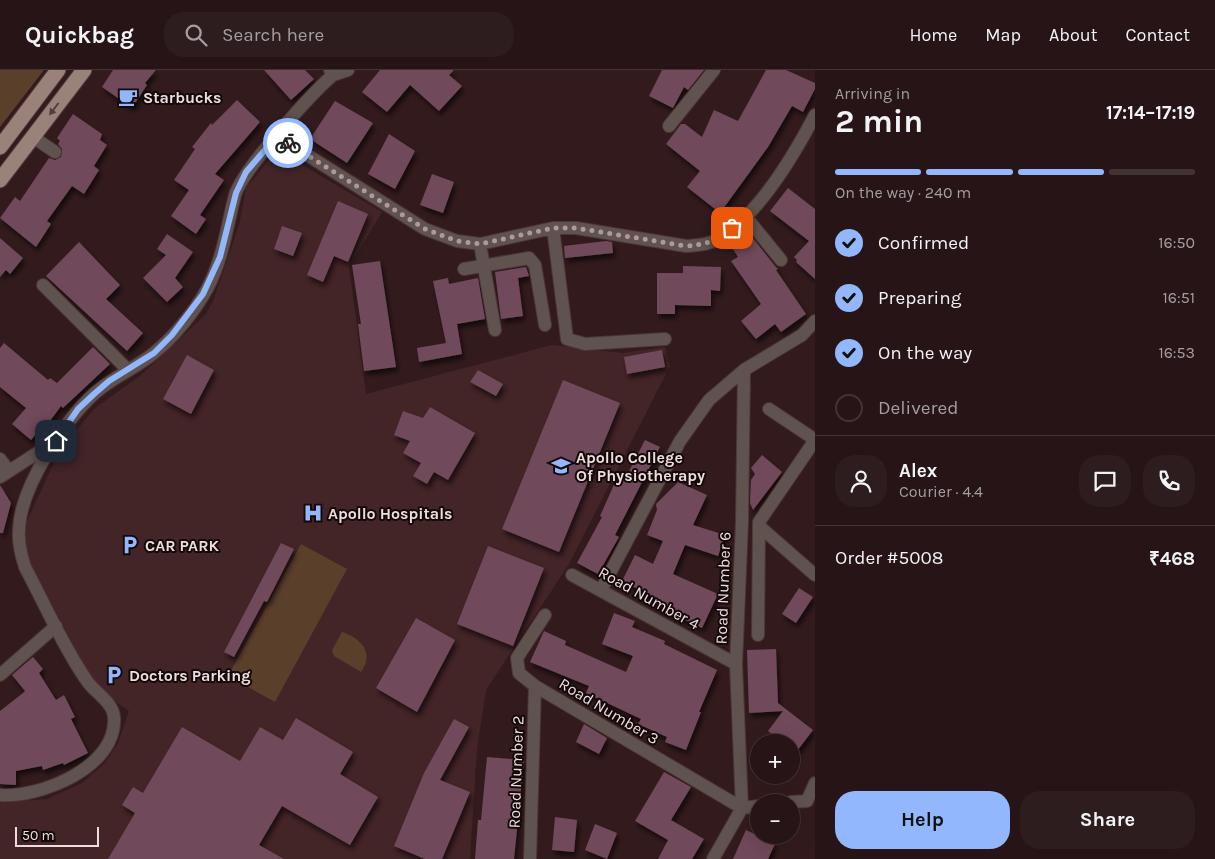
<!DOCTYPE html>
<meta charset="utf-8">
<style>
:root{--surface:#261416;--page:#2e1d1f;--text:#f1f3f6;--muted:#a49ea1;--line:#423335;--accent:#93b7fd}
body{margin:0;font-family:Karla,sans-serif;background:var(--page);color:var(--text);height:100vh;display:flex;flex-direction:column;font-size:19px;white-space:nowrap}
*{box-sizing:border-box;margin:0}
p{font-size:16px;color:var(--muted)}
.icon{flex:none;width:28px;height:28px;fill:none;stroke:currentColor;stroke-width:2;stroke-linecap:round;stroke-linejoin:round}
.map{position:relative;flex:1;overflow:hidden}
.side{display:flex;flex-direction:column;background:var(--surface);width:400px}
.side>*{flex:none}
.tools{position:absolute;left:750px;top:664px;display:grid;gap:10px}
.tools a{display:grid;place-items:center;width:50px;height:50px;border-radius:50%;background:var(--surface);box-shadow:0 5px 20px #0002,0 0 0 1px var(--line);font-size:25px}
.scale{position:absolute;left:15px;bottom:12px;width:84px;box-sizing:border-box;padding-left:5px;border:2px solid #efddde;border-top:0;font-size:14px;line-height:18px;white-space:nowrap;color:#efddde;-webkit-text-stroke:4px #14090a;paint-order:stroke}
.pin{position:absolute;display:grid;place-items:center;width:42px;height:42px;color:#fff;margin:-21px;border-radius:10px;box-shadow:0 2px 8px #0006}
.courier{position:absolute;display:grid;place-items:center;width:50px;height:50px;margin:-25px;border:4px solid #93b7fd;border-radius:50%;background:#fff;color:#222;box-shadow:0 1px 6px #0007}
.head em{font-style:normal;font-weight:700}
.head div{display:flex;flex-direction:column-reverse}
.head{display:flex;align-items:center;justify-content:space-between;height:85px;padding:0 20px}
h1{font-size:32px;font-weight:700;line-height:38px}
.bar{display:grid;grid-template-columns:repeat(4,1fr);gap:8px 5px;align-content:center;height:60px;padding:0 20px}
.bar i{height:6px;border-radius:4px;background:var(--line)}
.bar .current{background:var(--accent)}
.bar p{grid-column:span 4}
.line{display:flex;align-items:center;gap:12px;padding:0 20px;border-top:1px solid var(--line)}
.line div{flex:1}
.round{display:grid;place-items:center;flex:none;width:52px;height:52px;border-radius:20px;background:var(--page)}
ol{padding:0 20px;list-style:none}
li{display:flex;align-items:center;gap:15px;height:55px}
li p{margin-inline-start:auto}
li .icon{padding:5px;border-radius:50%;background:var(--accent);color:#111;stroke-width:4}
li:last-child{color:var(--muted)}
li i{width:28px;height:28px;border:2px solid var(--line);border-radius:50%}
.button{display:flex;gap:10px;margin-top:auto;padding:10px 20px}
.button a{flex:1;height:58px;border-radius:20px;background:var(--accent);color:#111;font-size:20px;font-weight:700;line-height:58px;text-align:center}
.button a+a{background:var(--page);color:var(--text)}
header{display:flex;align-items:center;gap:30px;box-sizing:border-box;height:70px;padding:0 25px;background:var(--surface);border-bottom:1px solid var(--line)}
header strong{font-size:24px}
nav{display:flex;gap:28px;margin-inline-start:auto;font-size:18px}
.search{width:350px;height:45px;background:var(--page);display:flex;align-items:center;gap:12px;box-sizing:border-box;padding:0 18px;border-radius:20px;color:var(--muted);font-size:19px}
main{display:flex;flex:1;min-height:0}
.map>svg:first-child{display:block}
</style>
<header>
<strong>Quickbag</strong>
<div class="search"><svg class="icon" aria-label="search" viewBox="0 0 24 24"><circle cx="10" cy="10" r="6"/><path d="M15 15l6 6"/></svg>Search here</div>
<nav><a>Home</a><a>Map</a><a>About</a><a>Contact</a></nav>
</header>
<main>
<div class="map">
<svg width="815" height="789" viewBox="0 0 815 789">
<defs>
<filter id="shadow"><feDropShadow dx="2.5" dy="4.5" stdDeviation="2.5" flood-color="#0009"/></filter>
</defs>
<rect width="100%" height="100%" fill="#331b1d"/>
<path fill="#432427" d="M277,80L382,142L349,197L366,324L552,275L623,283L665,277L670,296L569,494L486,620L477,679L470,789H0V732L47,729L82,713L105,693L118,673L129,641L103,623L84,602L78,584L27,487L24,457L60,380L95,338L141,305L206,244L213,231L239,155L246,118Z"/>
<path fill="#5a3f2a" d="M0,0H44L0,57Z
M301,474L347,499L275,632L228,606Z
M342,562C361,568 375,583 361,602L334,586L332,580Z"/>
<path fill="#70495a" filter="url(#shadow)" d="M113,0H156L145,13L147,15L132,38L102,17Z
M264,0H305L314,9L291,30Z
M380,0H454L449,5L462,16L439,41L410,15L387,42L362,22Z
M662,0H704L688,20L684,17L673,38L649,26Z
M766,0H786L815,13V19L803,42L792,36L768,77L720,143L687,117L700,101L666,74L681,54H685L702,67L714,40L738,51Z
M237,30L260,52L215,104L224,110L200,145L206,149L196,164L171,146L189,120L174,110L195,79L192,77L211,53L212,55Z
M335,31L373,53L347,93L310,69Z
M73,44L102,64L100,70L107,75L94,96L99,100L84,124L72,116L47,151L51,154L36,177L0,148L15,127L20,131L49,88L55,90L61,87L62,79L58,74L60,71L57,68Z
M389,64L415,81L395,119L368,104Z
M432,104L454,112L443,143L420,135Z
M788,118L815,139V209L796,192L797,190L794,187L809,171L770,141Z
M338,131L368,144L348,192L334,186L323,212L307,205Z
M282,156L302,163L293,186L274,179Z
M749,163L775,196L778,199L776,200L806,244L781,262L775,254L756,269L741,251L761,234L731,191L738,187L733,179Z
M167,164L193,182L175,208L183,217L167,232L143,208L166,185L157,179Z
M0,168L23,188L10,204L6,200L0,207Z
M606,171L612,172L613,183L565,188L564,176Z
M79,172L120,215L106,229L143,263L127,281L46,206Z
M380,191L396,297L364,301L358,254H361L352,195Z
M683,196L721,197L720,221L711,220V236L675,235V244H657V203H683Z
M526,197L529,206L518,208L523,246L501,249L495,202Z
M448,208L449,214L478,208L485,249L457,254L462,284L419,292L417,278L446,273L433,211Z
M4,273L48,310L50,308L57,313L93,277L110,294L63,338L61,336L47,355L45,354L31,370L12,354L26,338L0,317V278Z
M662,280L665,297L627,304L624,287Z
M187,285L214,300L191,344L163,329Z
M478,300L503,314L496,326L470,312Z
M563,310L620,333L559,482L502,459Z
M430,337L475,363L448,410L434,402L427,414L413,406L421,393L403,383L410,371L394,365L403,341L423,348Z
M645,370L660,377L615,465L619,467L598,504L577,493L602,447L600,446L617,408L624,411Z
M762,385L782,402L753,440L750,433L751,410L755,404L751,398Z
M678,412L707,425L693,455L725,465L718,486L685,475L673,504L718,524L702,558L660,538L663,532L622,511L635,485L653,494L663,471L647,465L657,440L656,434Z
M0,415L11,433L3,463H0Z
M281,473L294,479L267,532L264,531L234,587L224,582Z
M488,476L544,498L513,576L457,554Z
M799,518L813,527L796,553L782,544Z
M614,543L635,551L632,557L665,571L664,574L717,600L699,642H701L686,680L665,672L667,667L638,654L641,649L586,623L589,616L530,592L544,561L566,571L565,575L626,602L633,586L602,574Z
M416,548L455,570L417,642L376,618Z
M776,579L778,633L813,660L791,689V672H783L768,661L783,641L749,643L747,580Z
M33,587L43,599L39,603L56,630L64,625L75,647L71,649L88,683L64,695L63,693L43,700L42,696L16,701V715L0,714V641L23,623L25,621L12,605Z
M296,648L353,682L340,704L378,727L350,775L282,736L259,775L284,789H108L135,743L122,735L133,717L143,723L182,657L240,691L260,657L283,670Z
M454,649L469,657L440,710L470,722L442,789H425L394,776L424,703Z
M584,654L607,668L599,684L576,672Z
M487,687L524,690L514,789H475L478,750H481Z
M664,702L691,717L671,750L704,769L692,789H658L668,770L635,751Z
M555,747L577,750L574,782L552,780Z
M595,754L617,763L607,789L585,780Z
M746,760L775,774L768,789H733Z"/>
<g fill="none" stroke-linecap="round" stroke-linejoin="round">
<g stroke="#4d3638" stroke-width="14">
<path id="minor" d="M333,5L348,0
M669,56L714,0
M277,66L425,159L457,171L480,174L553,158H576L686,176C698,175 709,175 720,168C760,143 793,87 815,45
M33,67L55,82
M746,147L781,190
M553,158L567,269L585,274L665,269
M480,174L495,260
M464,199L529,188L535,195L545,255
M43,215L128,300
M769,339L814,369
M0,389L9,401
M0,407L51,374
M759,456L815,505
M572,505L736,594
M601,520L680,371L709,330L744,300L802,265L815,251
M545,545L517,588L519,603L535,616L742,738
M758,565L759,452L815,370
M0,605L56,556
M0,725C40,728 118,697 114,647C113,632 94,622 87,611C63,576 45,535 25,497C21,485 18,473 19,460C20,418 64,351 95,323C113,307 136,298 154,283C174,267 195,241 207,219C223,189 227,156 235,125C243,99 311,24 333,5L330,0
M791,732L807,731L815,713
M742,738L736,594L742,452L744,300
M530,789L535,616
M713,789L742,738L759,736"/>
</g>
<g stroke="#4d3638" stroke-width="17">
<path id="major" d="M0,77L58,0
M0,110L84,0"/>
</g>
<use href="#minor" stroke="#5f524f" stroke-width="12"/>
<use href="#major" stroke="#9a8179" stroke-width="15"/>
</g>
<defs><path id="oneway-solid" d="M-6-.8H1V-3.2L6.5 0L1 3.2V.8H-6Z" transform="scale(1.25)"/></defs>
<use fill="#503f3c" href="#oneway-solid" transform="translate(54 39) rotate(127)"/>
<g fill="none" stroke-linecap="round" stroke-linejoin="round">
<path stroke="#ad999a" stroke-width="5" stroke-dasharray="0 9" d="M288,73L425,159L457,171L480,174L553,158H576L686,176C706,175 717,170 732,158"/>
<path stroke="#93b7fd" stroke-width="6" d="M56,371L78,339L94,324L109,311L154,283L172,265L203,224L220,187L236,123L246,102L277,66L288,73"/>
</g>
<defs>
<g id="cafe-bare" transform="scale(1.5)"><path d="M-5.5-4.5H6V0H3Q3 3.5 0 3.5H-2.5Q-5.5 3.5-5.5 0ZM3-3.2v2h1.7v-2ZM-6 4.5H4V6H-6Z" fill="#93b7fd" stroke="#14090a" stroke-width="2.5" paint-order="stroke"/></g>
<g id="university-bare" transform="scale(1.5)"><path d="M0-5L7-2L0 1L-7-2ZM-4 1L0 2.5L4 1V4Q0 6-4 4Z" fill="#93b7fd" stroke="#14090a" stroke-width="2.5" paint-order="stroke"/></g>
<g id="hospital-bare" transform="scale(1.5)"><path d="M-5-5h3v3.5h4V-5h3V5h-3V1.5h-4V5h-3Z" fill="#93b7fd" stroke="#14090a" stroke-width="2.5" paint-order="stroke"/></g>
<g id="parking-bare" transform="scale(1.5)"><path d="M-3.5-5.5H1a3.5 3.5 0 0 1 0 7H-1V5.5H-3.5ZM-1-3.4V-.6H.8a1.4 1.4 0 0 0 0-2.8Z" fill="#93b7fd" stroke="#14090a" stroke-width="2.5" paint-order="stroke"/></g>
</defs>
<g fill-rule="evenodd">
<use href="#cafe-bare" x="128" y="27"/>
<use href="#university-bare" x="561" y="396"/>
<use href="#hospital-bare" x="313" y="443"/>
<use href="#parking-bare" x="130" y="475"/>
<use href="#parking-bare" x="114" y="605"/>
</g>
<g text-anchor="middle" dominant-baseline="central" stroke-width="4" stroke-linejoin="round" paint-order="stroke">
<g font-size="16" font-weight="bold" fill="#efddde" stroke="#14090a" text-anchor="start">
<text x="143" y="27">Starbucks</text>
<text x="576" y="387">Apollo College<tspan x="576" dy="18">Of Physiotherapy</tspan></text>
<text x="328" y="443">Apollo Hospitals</text>
<text x="145" y="475">CAR PARK</text>
<text x="129" y="605">Doctors Parking</text>
</g>
<g font-size="16" fill="#efddde" stroke="#14090a">
<text transform="translate(723 518) rotate(-88)">Road Number 6</text>
<text transform="translate(649 528) rotate(29)">Road Number 4</text>
<text transform="translate(609 641) rotate(31)">Road Number 3</text>
<text transform="translate(516 702) rotate(-88)">Road Number 2</text>
</g>
</g>
</svg>
<div class="tools">
<a>+</a>
<a>−</a>
</div>
<div class="scale">50 m</div>
<div class="pin" style="left:732px;top:158px;background:#ea580c"><svg class="icon" aria-label="bag" viewBox="0 0 24 24"><path d="M5 8h14l-1 12H6zM9 8a3 3 0 0 1 6 0"/></svg></div>
<div class="pin" style="left:56px;top:371px;background:#1f2937"><svg class="icon" aria-label="home" viewBox="0 0 24 24"><path d="M3 11l9-7 9 7M6 9v11h12V9"/></svg></div>
<div class="courier" style="left:288px;top:73px"><svg class="icon" aria-label="bike" viewBox="0 0 24 24"><circle cx="6" cy="16" r="4"/><circle cx="18" cy="16" r="4"/><path d="M6 16l4-8h5l3 8M10 8l3 8H6M13 5h3"/></svg></div>
</div>
<section class="side">
<div class="head"><div><h1>2 min</h1><p>Arriving in</p></div><em>17:14–17:19</em></div>
<div class="bar"><i class="current"></i><i class="current"></i><i class="current"></i><i></i><p>On the way · 240 m</p></div>
<ol>
<li><svg class="icon" aria-label="check" viewBox="0 0 24 24"><path d="M5 12l5 5 9-10"/></svg>Confirmed<p>16:50</p></li>
<li><svg class="icon" aria-label="check" viewBox="0 0 24 24"><path d="M5 12l5 5 9-10"/></svg>Preparing<p>16:51</p></li>
<li><svg class="icon" aria-label="check" viewBox="0 0 24 24"><path d="M5 12l5 5 9-10"/></svg>On the way<p>16:53</p></li>
<li><i></i>Delivered</li>
</ol>
<div class="line" style="height:90px"><a class="round"><svg class="icon" aria-label="person" viewBox="0 0 24 24"><circle cx="12" cy="8" r="4"/><path d="M4 21q1-7 8-7t8 7"/></svg></a><div><b>Alex</b><p>Courier · 4.4</p></div><a class="round"><svg class="icon" aria-label="chat" viewBox="0 0 24 24"><path d="M4 5h16v11H9l-5 4z"/></svg></a><a class="round"><svg class="icon" aria-label="phone" viewBox="0 0 24 24"><path d="M5 4h4l2 5-3 2q2 4 5 5l2-3 5 2v4C11 20 4 13 5 4z"/></svg></a></div>
<div class="line" style="height:65px"><div>Order #5008</div><b>₹468</b></div>
<div class="button"><a>Help</a><a>Share</a></div>
</section>
</main>
